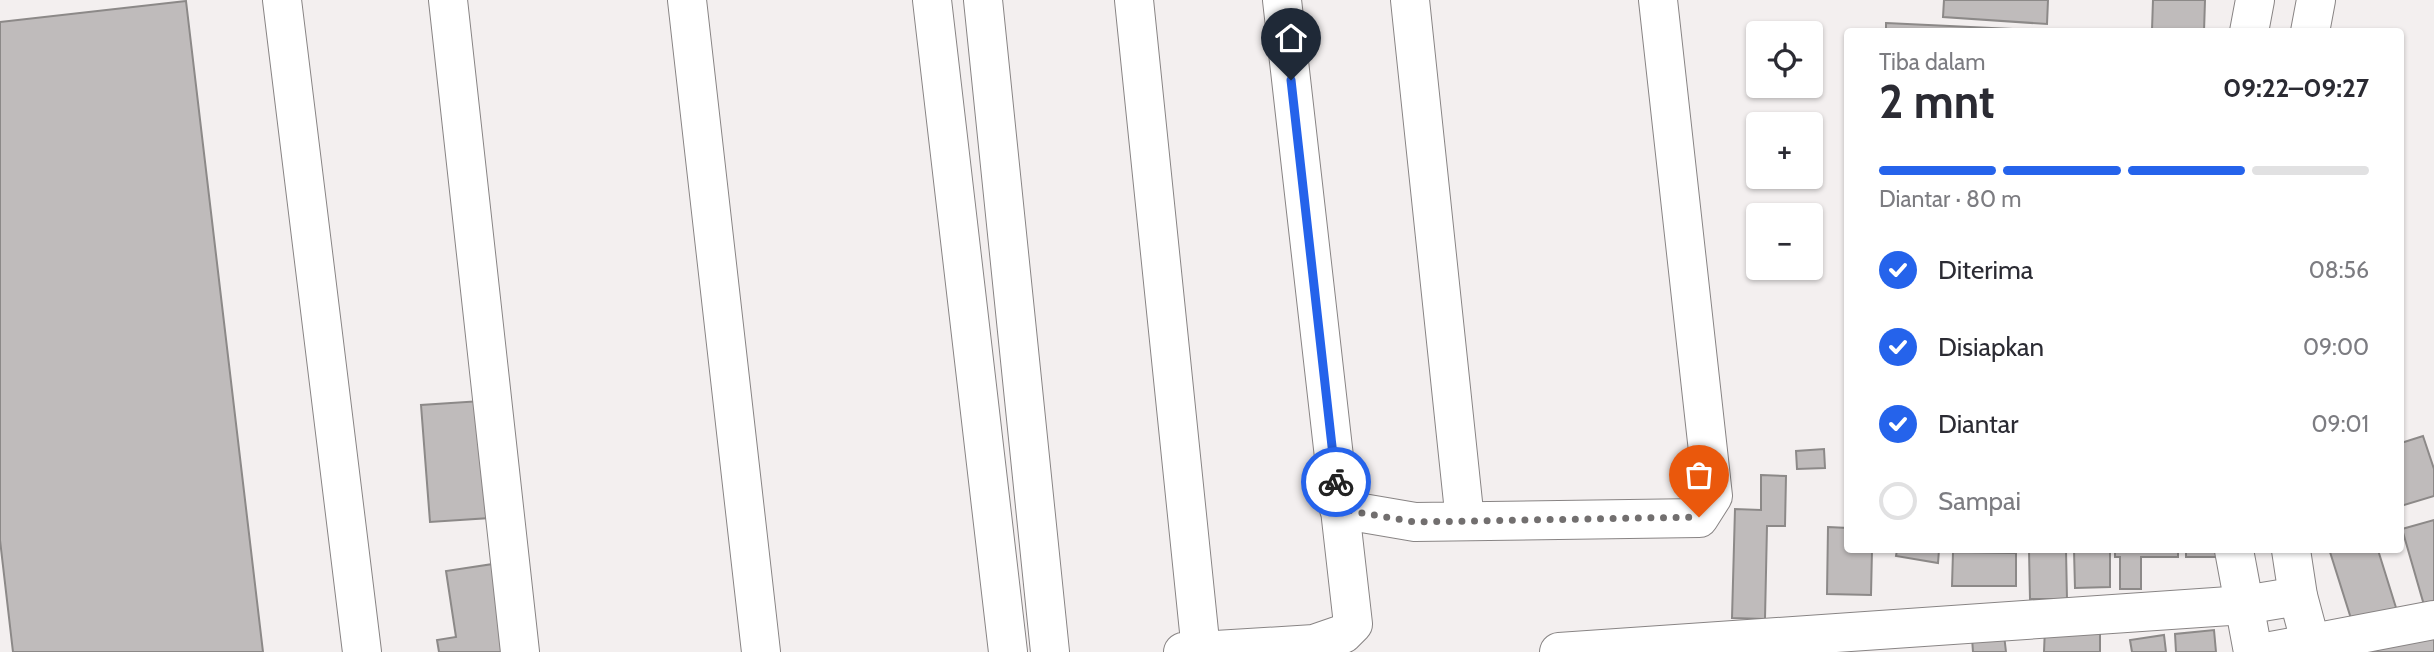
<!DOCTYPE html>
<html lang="id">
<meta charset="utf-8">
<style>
:root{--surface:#fff;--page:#f7f7f7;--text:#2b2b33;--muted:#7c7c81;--line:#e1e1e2;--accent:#2563eb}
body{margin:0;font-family:Cabin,sans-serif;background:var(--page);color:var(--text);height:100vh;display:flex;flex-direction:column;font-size:26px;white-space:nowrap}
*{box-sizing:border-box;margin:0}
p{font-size:23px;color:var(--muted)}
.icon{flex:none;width:38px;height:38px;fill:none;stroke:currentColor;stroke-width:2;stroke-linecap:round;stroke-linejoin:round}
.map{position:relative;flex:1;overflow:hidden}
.panel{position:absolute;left:1844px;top:28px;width:560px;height:525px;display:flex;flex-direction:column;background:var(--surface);border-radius:7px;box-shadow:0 2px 5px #0004}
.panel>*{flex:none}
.controls{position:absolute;left:1746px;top:21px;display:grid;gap:14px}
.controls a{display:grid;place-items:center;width:77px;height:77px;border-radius:7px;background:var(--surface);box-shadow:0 2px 5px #0004;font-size:35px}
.pin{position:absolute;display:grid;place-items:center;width:60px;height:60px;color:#fff;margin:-72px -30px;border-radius:50% 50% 50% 0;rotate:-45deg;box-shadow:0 0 7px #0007}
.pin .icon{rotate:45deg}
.courier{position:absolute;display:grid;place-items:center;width:70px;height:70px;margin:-35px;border:5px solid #2563eb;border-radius:50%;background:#fff;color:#222;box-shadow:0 2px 9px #0007}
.summary em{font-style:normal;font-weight:700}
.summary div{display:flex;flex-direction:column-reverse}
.summary{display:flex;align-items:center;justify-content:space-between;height:119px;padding:0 35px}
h1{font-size:46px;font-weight:700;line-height:52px}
.bar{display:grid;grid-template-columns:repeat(4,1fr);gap:10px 7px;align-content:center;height:84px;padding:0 35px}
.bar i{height:9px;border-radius:5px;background:var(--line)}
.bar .on{background:var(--accent)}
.bar p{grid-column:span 4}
ol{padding:0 35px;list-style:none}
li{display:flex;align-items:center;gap:21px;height:77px}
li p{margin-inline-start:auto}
li .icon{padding:7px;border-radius:50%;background:var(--accent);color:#fff;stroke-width:4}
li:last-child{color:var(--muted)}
li i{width:38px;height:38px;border:4px solid var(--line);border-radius:50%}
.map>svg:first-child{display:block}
</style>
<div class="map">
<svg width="2434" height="652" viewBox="0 0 2434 652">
<rect width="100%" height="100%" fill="#f3efef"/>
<path fill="#bfbbbb" stroke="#8c8988" stroke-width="2" d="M1944,0H2048L2047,24L1943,17Z
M2153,0H2205L2204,32L2152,30Z
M186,1L263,652H13L0,540V22Z
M1886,23L2055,31V32H1886Z
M481,401L490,518L430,522L421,405Z
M2423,436L2434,469V496L2401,506V443Z
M1824,449L1825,468L1797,469L1796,451Z
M1761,475L1786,476L1785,526H1767L1765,619L1732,618L1735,509L1761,510Z
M2434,520V603L2424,605L2402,529Z
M1828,527L1848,528V550H1872L1871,595L1827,594Z
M1897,550H1939L1938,563L1896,556Z
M2029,550H2066L2067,599H2030Z
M2074,550H2110V587L2075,588Z
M2115,550H2178V557H2141V589H2120V557H2115Z
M2186,550H2216V557H2186Z
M2339,550H2378L2398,614L2354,628L2330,552Z
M1953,552L2016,553V586H1952Z
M493,564L506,652H439L437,640L456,637L446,571Z
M2045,627L2100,629V652H2044Z
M2214,630L2216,652H2176L2175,634Z
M2434,633V652H2374L2372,640Z
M2004,635L2006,652H1973L1972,638Z
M2164,635L2166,652H2132L2130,640Z"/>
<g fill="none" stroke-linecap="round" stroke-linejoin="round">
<g stroke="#888484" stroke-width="40">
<path id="minor" d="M282,0L362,652
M448,0L520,652
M687,0L761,652
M932,0L1008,652
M983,0L1050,652
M1134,0L1201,651
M1410,0L1465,521
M1339,509L1415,522L1699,518L1713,496L1658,0
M1183,652L1314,644L1343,634L1353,624L1282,0
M1559,652L2244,605L2298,596
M2266,652L2434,620"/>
</g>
<g stroke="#888484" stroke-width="40">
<path id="highway" d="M2249,32L2255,0
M2310,32L2316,0
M2234,550L2253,652
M2291,550L2298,596L2313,652"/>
</g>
<use href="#minor" stroke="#fff" stroke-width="38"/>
<use href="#highway" stroke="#fff" stroke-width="38"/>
</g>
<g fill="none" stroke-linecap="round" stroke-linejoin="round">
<path stroke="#726f6f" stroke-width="7" stroke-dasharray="0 12.6" d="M1336,482L1339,509L1415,522L1699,517"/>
<path stroke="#2563eb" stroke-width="9" d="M1291,80L1336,482"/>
</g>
</svg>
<div class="controls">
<a><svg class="icon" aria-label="locate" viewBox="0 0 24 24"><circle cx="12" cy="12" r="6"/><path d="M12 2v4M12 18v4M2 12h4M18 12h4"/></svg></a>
<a>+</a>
<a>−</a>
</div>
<div class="pin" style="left:1699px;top:517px;background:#ea580c"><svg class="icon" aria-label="bag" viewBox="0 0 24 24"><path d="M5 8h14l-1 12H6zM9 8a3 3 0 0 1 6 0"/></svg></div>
<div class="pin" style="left:1291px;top:80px;background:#1f2937"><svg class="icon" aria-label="home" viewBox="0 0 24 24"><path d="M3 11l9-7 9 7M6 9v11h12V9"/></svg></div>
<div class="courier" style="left:1336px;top:482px"><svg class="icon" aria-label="bike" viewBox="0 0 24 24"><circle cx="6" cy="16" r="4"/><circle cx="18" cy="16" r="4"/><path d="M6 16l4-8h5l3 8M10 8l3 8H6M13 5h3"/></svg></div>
<section class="panel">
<div class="summary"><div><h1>2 mnt</h1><p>Tiba dalam</p></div><em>09:22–09:27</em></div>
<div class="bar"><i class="on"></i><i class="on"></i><i class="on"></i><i></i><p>Diantar · 80 m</p></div>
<ol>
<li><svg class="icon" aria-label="check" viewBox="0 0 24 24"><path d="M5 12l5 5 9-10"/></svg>Diterima<p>08:56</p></li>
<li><svg class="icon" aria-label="check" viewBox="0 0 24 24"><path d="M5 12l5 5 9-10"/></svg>Disiapkan<p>09:00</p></li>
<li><svg class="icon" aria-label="check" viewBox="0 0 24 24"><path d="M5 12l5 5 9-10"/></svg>Diantar<p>09:01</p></li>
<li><i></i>Sampai</li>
</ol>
</section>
</div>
